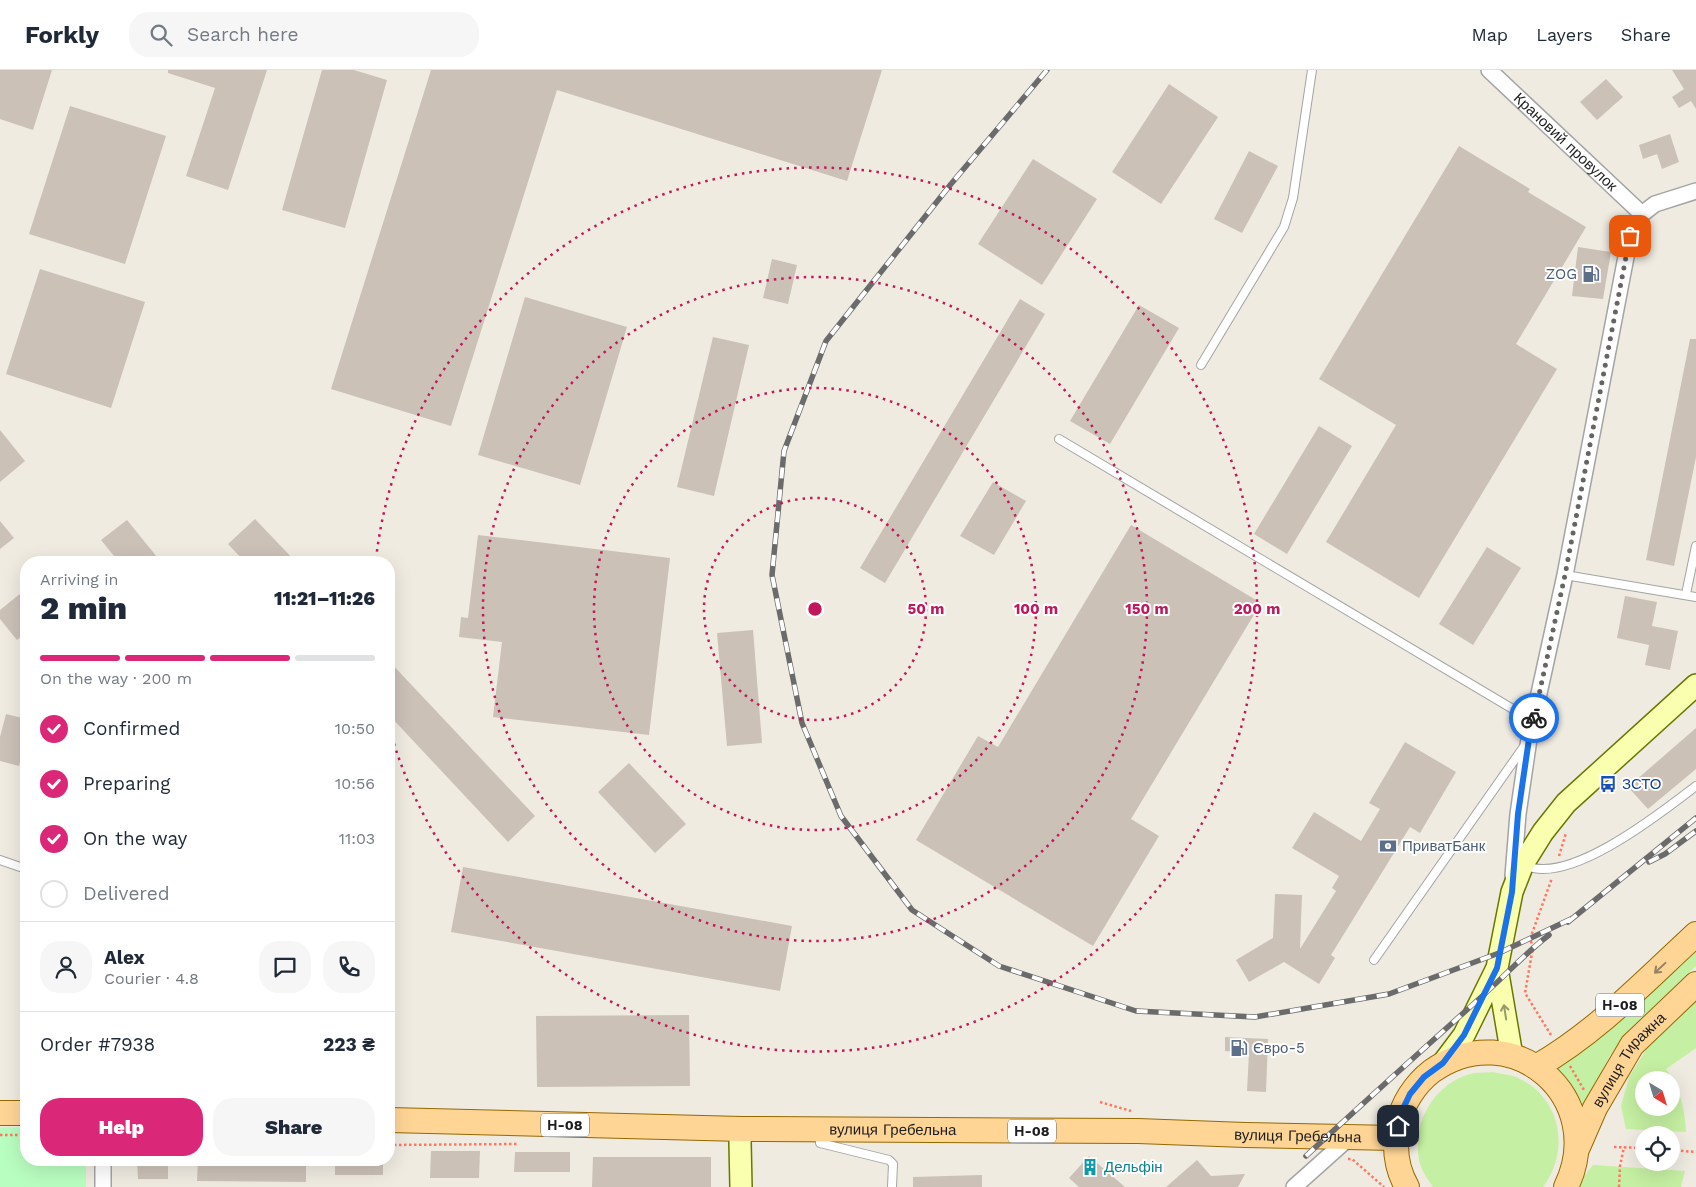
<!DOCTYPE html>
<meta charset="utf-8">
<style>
:root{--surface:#fff;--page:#f6f6f7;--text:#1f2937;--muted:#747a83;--line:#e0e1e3;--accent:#db2777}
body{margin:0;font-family:"Work Sans",sans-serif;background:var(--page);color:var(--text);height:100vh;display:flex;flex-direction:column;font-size:19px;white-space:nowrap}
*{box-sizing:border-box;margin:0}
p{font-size:16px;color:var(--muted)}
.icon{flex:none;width:28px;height:28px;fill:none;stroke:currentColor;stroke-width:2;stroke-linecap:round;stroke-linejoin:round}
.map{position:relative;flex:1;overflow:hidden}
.details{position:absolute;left:20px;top:486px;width:375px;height:610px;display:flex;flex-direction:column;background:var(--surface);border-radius:20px;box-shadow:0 5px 20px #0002}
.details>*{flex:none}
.needle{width:32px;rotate:142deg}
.tools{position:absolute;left:1635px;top:1001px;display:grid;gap:10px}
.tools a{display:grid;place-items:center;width:45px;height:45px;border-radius:50%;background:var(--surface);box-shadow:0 5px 20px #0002;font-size:25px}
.pin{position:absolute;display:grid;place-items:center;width:42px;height:42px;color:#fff;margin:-21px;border-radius:10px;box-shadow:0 2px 8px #0006}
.courier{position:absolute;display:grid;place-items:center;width:50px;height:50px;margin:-25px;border:4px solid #1a73e8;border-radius:50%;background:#fff;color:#222;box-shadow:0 1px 6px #0007}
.overview em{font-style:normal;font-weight:800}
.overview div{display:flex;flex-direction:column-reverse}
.overview{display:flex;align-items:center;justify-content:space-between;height:85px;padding:0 20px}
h1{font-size:32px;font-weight:800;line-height:38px}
.bar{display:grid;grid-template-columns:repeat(4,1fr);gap:8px 5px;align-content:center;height:60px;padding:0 20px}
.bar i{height:6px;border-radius:4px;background:var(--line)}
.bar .current{background:var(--accent)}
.bar p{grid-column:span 4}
.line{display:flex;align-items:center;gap:12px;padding:0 20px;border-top:1px solid var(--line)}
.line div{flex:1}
.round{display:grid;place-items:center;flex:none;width:52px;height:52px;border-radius:20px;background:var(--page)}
ol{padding:0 20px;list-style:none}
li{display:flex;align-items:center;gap:15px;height:55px}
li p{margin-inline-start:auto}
li .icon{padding:5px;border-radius:50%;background:var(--accent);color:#fff;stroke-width:4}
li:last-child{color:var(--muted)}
li i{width:28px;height:28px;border:2px solid var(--line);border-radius:50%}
.cta{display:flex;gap:10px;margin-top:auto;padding:10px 20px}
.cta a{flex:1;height:58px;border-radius:20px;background:var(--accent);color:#fff;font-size:20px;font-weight:800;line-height:58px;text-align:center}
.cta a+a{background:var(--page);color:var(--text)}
header{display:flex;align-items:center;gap:30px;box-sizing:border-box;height:70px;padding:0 25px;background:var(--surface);border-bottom:1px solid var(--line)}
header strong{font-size:24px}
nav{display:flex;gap:28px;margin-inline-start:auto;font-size:18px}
.search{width:350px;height:45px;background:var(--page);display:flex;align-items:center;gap:12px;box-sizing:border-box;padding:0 18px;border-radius:20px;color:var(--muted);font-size:19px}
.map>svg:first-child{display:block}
</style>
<header>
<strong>Forkly</strong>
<div class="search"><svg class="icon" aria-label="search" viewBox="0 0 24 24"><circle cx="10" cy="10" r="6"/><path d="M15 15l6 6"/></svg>Search here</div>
<nav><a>Map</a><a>Layers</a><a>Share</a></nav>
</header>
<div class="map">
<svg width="1696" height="1117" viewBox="0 0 1696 1117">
<rect width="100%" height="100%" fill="#efebe1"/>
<path fill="#c5efa2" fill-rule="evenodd" d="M1696,879V896L1629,960L1609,987L1582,1042L1553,996Z
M1696,929V978L1666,999C1680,1018 1685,1039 1686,1062L1626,1059L1621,1036L1629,1007L1651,972ZM1644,1010H1671V1038H1644Z
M1493,1002C1500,1004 1509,1004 1516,1007C1561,1026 1571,1080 1543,1117H1433C1429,1111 1424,1104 1421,1097C1409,1059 1431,1015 1470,1004C1477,1002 1486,1003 1493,1002Z
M1593,1095L1685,1101L1681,1117H1578L1582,1109Z"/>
<path fill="#b9fec1" d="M0,1057L26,1058V1090H86V1117H0Z"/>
<path fill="#cbc1b7" d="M0,0H52L33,60L0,49Z
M168,0H267L228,120L186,106L215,18L168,3Z
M322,0H354L387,10L345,158L282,140Z
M431,0H882L847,111L557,20L451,356L331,319Z
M1672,0H1696V39L1691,31L1679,38L1672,27L1684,19Z
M1606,9L1623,27L1597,50L1580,32Z
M1169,14L1218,47L1161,134L1112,102Z
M70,36L166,66L125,194L29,164Z
M1670,64L1679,92L1662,99L1657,84L1643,89L1639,75Z
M1459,76L1530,119L1528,122L1586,157L1516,274L1557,299L1419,528L1326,472L1396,355L1319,309Z
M1249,81L1278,96L1242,163L1214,149Z
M1033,89L1097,129L1042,215L978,174Z
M1578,177L1611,182L1603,229L1572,226Z
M772,189L797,195L788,234L763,228Z
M40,199L145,232L111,338L6,304Z
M525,227L627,257L580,415L478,385Z
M1020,229L1045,244L885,513L860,498Z
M1139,235L1179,258L1110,374L1070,351Z
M713,267L749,275L714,426L677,417Z
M1690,269H1696V387L1674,496L1646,490Z
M1319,356L1352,376L1287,484L1254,464Z
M0,360L25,391L0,412Z
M993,412L1026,431L994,485L960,466Z
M255,449L296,492H245L228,474Z
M127,450L161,492H119L101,470Z
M0,451L14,468L0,479Z
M1131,455L1261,533L1131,749L1159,766L1093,876L916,770L978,666L998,677Z
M478,465L670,488L649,665L493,647L502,572L459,567L461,547L468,548Z
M1487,477L1521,498L1473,575L1439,554Z
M26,519V563L17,570L0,549V540Z
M1625,526L1657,532L1652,556L1678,561L1670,600L1645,595L1649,575L1617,568Z
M753,560L762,673L727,676L717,563Z
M389,591L535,746L508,772L389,645Z
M6,644L26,649V668L19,696L0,691V667Z
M1696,658V699L1648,739L1628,717Z
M1405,672L1456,702L1420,763L1410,757L1331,885L1335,888L1319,914L1284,892L1249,912L1236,890L1273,868L1275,824L1302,825L1300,879L1336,821L1332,818L1339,806L1292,778L1314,742L1361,771L1380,739L1369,733Z
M629,693L686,754L655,783L598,722Z
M463,797L792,856L780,921L451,862Z
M689,945L690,1016L537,1017L536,946Z
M1225,967L1268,969L1266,1022L1247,1021L1249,983L1225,981Z
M431,1081H480L479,1108H430Z
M515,1082H570V1102H514Z
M1089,1086L1125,1117H1079L1069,1108Z
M593,1087H711V1117H592Z
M137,1090H168V1109H138Z
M198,1090H306V1112L197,1111Z
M335,1090H383V1105H335Z
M1197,1090L1211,1106L1245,1104L1238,1117H1166Z
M982,1105V1117H913V1107Z"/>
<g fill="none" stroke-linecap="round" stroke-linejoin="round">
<g stroke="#a4a4a4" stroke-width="10">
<path id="lane" d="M1201,295L1284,157L1293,128L1312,0
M1059,369L1533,651
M1565,505L1696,527
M1686,524L1696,476
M0,790L26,799
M1525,795C1568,817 1662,742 1696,716
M1374,890L1525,675
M819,1063L820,1073L889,1090L893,1094L892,1117"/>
</g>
<g stroke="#a4a4a4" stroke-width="18">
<g id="street">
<path id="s1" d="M1489,0L1642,144"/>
<path d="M1513,806L1518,744L1529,669L1565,505L1630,166L1642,144L1655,134L1696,121"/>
<path d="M103,1090V1117"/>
<path d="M1294,1117L1350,1067"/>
</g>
</g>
<g stroke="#677700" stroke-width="24">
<path id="secondary" d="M1512,986L1497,898L1512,822L1523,794L1543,762L1566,733L1696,615
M1443,993L1464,965L1497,898
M741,1117L740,1072L742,1059"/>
</g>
<g stroke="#956800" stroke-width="26">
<g id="primary">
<path d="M1536,997C1597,962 1645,911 1696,864"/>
<path d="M0,1043H26"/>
<path id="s2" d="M389,1050L742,1059L1138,1061L1245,1065L1396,1068"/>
<path id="s3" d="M1578,1077L1595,1038L1632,975L1696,914"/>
<path d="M1407,1117C1396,1098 1394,1076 1398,1055C1402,1034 1415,1014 1432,1001C1512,944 1609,1028 1566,1117"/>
</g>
</g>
<path stroke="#ff7762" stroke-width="2.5" stroke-dasharray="2.5 2.5" stroke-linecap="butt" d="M1559,786L1566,763
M1551,965L1525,923L1533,877L1530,869L1552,808
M1570,996L1584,1020
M1100,1032L1131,1041
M0,1065H26
M389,1075L518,1074
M1614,1077L1644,1078
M1671,1080L1696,1082
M1348,1089H1352L1384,1117
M1619,1117L1620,1096L1624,1077"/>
<use href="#lane" stroke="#fff" stroke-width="8"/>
<use href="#street" stroke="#fff" stroke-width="15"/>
<use href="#secondary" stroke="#f9ffaf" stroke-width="21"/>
<use href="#primary" stroke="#ffd596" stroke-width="24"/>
<g stroke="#6b6b6b" stroke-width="5.5">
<path id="rail" d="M1047,0L951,114L826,271L784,381L772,505L802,653L841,746L912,840L999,896L1136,941L1255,947L1389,924L1499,883L1573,848
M1649,792L1665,784L1696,761
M1568,852L1696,748
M1306,1086C1363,1033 1421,981 1479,929C1503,908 1524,884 1549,865"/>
</g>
<use href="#rail" stroke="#fff" stroke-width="4" stroke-dasharray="11" stroke-linecap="butt"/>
</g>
<defs><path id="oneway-shaft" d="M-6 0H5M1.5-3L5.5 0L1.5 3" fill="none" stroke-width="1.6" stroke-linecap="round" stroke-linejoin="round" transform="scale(1.25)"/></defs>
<use stroke="#998260" href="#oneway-shaft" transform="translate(1660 898) rotate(137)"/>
<use stroke="#96996d" href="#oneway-shaft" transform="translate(1505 942) rotate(-99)"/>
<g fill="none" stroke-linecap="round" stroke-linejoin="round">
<path stroke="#666562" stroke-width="5" stroke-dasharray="0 9" d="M1534,648L1565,505L1630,166"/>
<path stroke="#1a73e8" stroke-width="6" d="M1398,1056L1400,1045L1410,1024L1424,1007L1443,993L1464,965L1497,898L1512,822L1518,744L1529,669L1534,648"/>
</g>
<g fill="none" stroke="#c2185b" stroke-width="2.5" stroke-dasharray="2.5 5">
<circle cx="815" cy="539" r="111"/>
<circle cx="815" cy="539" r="221"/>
<circle cx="815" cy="539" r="332"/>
<path d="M376 489A442 442 0 1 1 389 657"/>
</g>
<defs>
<g id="fuel-bare" transform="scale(1.35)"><path d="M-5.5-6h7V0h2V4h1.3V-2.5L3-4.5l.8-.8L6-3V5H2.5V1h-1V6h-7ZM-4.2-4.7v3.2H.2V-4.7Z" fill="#5c6f8a" stroke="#fff" stroke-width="2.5" paint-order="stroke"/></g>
<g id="bus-bare" transform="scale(1.35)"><path d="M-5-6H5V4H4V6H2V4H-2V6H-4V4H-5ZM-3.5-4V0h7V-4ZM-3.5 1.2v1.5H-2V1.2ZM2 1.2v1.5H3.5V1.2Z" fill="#1a4fb4" stroke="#fff" stroke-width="2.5" paint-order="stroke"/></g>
<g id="bank-bare" transform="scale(1.35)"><path d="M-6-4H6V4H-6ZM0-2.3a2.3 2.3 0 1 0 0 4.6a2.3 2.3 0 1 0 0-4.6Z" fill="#5c6f8a" stroke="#fff" stroke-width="2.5" paint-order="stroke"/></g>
<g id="building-bare" transform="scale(1.35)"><path d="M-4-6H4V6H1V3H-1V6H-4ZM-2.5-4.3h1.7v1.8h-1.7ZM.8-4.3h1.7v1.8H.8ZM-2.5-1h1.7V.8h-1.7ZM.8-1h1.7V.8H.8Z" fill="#0f9aa8" stroke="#fff" stroke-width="2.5" paint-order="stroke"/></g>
</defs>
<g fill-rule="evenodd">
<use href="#fuel-bare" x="1591" y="204"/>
<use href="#bus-bare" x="1608" y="714"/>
<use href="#bank-bare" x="1388" y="776"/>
<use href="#fuel-bare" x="1239" y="978"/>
<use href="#building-bare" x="1090" y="1097"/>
</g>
<g text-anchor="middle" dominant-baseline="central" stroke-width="4" stroke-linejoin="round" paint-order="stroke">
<g fill="#fff" stroke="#616161" stroke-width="1">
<rect x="1596" y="923.5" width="48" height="23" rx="4"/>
<rect x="541" y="1043.5" width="48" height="23" rx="4"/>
<rect x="1008" y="1049.5" width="48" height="23" rx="4"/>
</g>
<g font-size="14" font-weight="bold" fill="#1d1d1d">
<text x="1620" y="935">Н-08</text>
<text x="565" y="1055">Н-08</text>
<text x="1032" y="1061">Н-08</text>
</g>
<g font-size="15" fill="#1d1d1d" stroke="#fff">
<text stroke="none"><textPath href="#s1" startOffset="105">Крановий провулок</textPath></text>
<text stroke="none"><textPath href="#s3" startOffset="102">вулиця Тиражна</textPath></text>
<text stroke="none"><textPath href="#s2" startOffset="504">вулиця Гребельна</textPath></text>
<text stroke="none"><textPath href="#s2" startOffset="909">вулиця Гребельна</textPath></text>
</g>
<g font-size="15" fill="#4e5e75" stroke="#fff" text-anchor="start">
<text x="1577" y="204" text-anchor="end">ZOG</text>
<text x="1402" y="776">ПриватБанк</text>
<text x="1253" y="978">Євро-5</text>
</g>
<g font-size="15" fill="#164399" stroke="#fff" text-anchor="start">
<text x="1622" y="714">ЗСТО</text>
</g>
<g font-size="15" fill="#0d838f" stroke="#fff" text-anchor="start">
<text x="1104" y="1097">Дельфін</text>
</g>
</g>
<circle cx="815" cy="539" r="8" fill="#c2185b" stroke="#fff" stroke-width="2.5"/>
<g font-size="15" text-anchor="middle" font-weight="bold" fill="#c2185b" stroke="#fff" stroke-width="4" stroke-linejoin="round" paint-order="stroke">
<text x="926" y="544">50 m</text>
<text x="1036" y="544">100 m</text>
<text x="1147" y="544">150 m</text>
<text x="1257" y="544">200 m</text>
</g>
</svg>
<div class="tools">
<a><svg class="needle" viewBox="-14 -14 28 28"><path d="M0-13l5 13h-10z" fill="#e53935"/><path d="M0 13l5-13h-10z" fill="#747a83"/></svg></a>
<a><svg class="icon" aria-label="locate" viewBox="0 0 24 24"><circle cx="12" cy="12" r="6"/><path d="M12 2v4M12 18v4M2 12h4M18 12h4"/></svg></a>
</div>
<div class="pin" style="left:1630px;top:166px;background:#ea580c"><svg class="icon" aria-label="bag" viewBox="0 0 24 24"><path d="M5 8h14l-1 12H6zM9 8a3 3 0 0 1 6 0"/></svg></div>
<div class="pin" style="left:1398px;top:1056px;background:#1f2937"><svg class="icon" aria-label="home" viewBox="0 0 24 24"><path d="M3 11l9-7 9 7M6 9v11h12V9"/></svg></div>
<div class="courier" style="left:1534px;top:648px"><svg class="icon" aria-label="bike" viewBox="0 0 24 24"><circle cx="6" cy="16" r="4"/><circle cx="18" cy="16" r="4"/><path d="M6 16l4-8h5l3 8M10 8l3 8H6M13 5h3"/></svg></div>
<section class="details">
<div class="overview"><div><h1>2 min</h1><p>Arriving in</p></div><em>11:21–11:26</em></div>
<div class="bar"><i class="current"></i><i class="current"></i><i class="current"></i><i></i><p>On the way · 200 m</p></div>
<ol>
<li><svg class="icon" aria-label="check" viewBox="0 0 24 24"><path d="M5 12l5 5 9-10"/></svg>Confirmed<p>10:50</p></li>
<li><svg class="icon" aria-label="check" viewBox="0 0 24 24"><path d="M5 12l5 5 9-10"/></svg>Preparing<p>10:56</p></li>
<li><svg class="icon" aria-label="check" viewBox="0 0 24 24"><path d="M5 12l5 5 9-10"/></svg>On the way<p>11:03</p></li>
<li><i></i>Delivered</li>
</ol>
<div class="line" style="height:90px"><a class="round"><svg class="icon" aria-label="person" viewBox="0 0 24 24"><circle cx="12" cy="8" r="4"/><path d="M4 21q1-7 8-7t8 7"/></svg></a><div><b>Alex</b><p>Courier · 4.8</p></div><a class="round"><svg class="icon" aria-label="chat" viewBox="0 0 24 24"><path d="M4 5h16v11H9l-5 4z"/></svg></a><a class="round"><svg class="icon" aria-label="phone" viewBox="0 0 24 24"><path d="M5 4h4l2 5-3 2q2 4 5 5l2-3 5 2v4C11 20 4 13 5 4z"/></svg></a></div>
<div class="line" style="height:65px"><div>Order #7938</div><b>223 ₴</b></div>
<div class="cta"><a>Help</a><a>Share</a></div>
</section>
</div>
